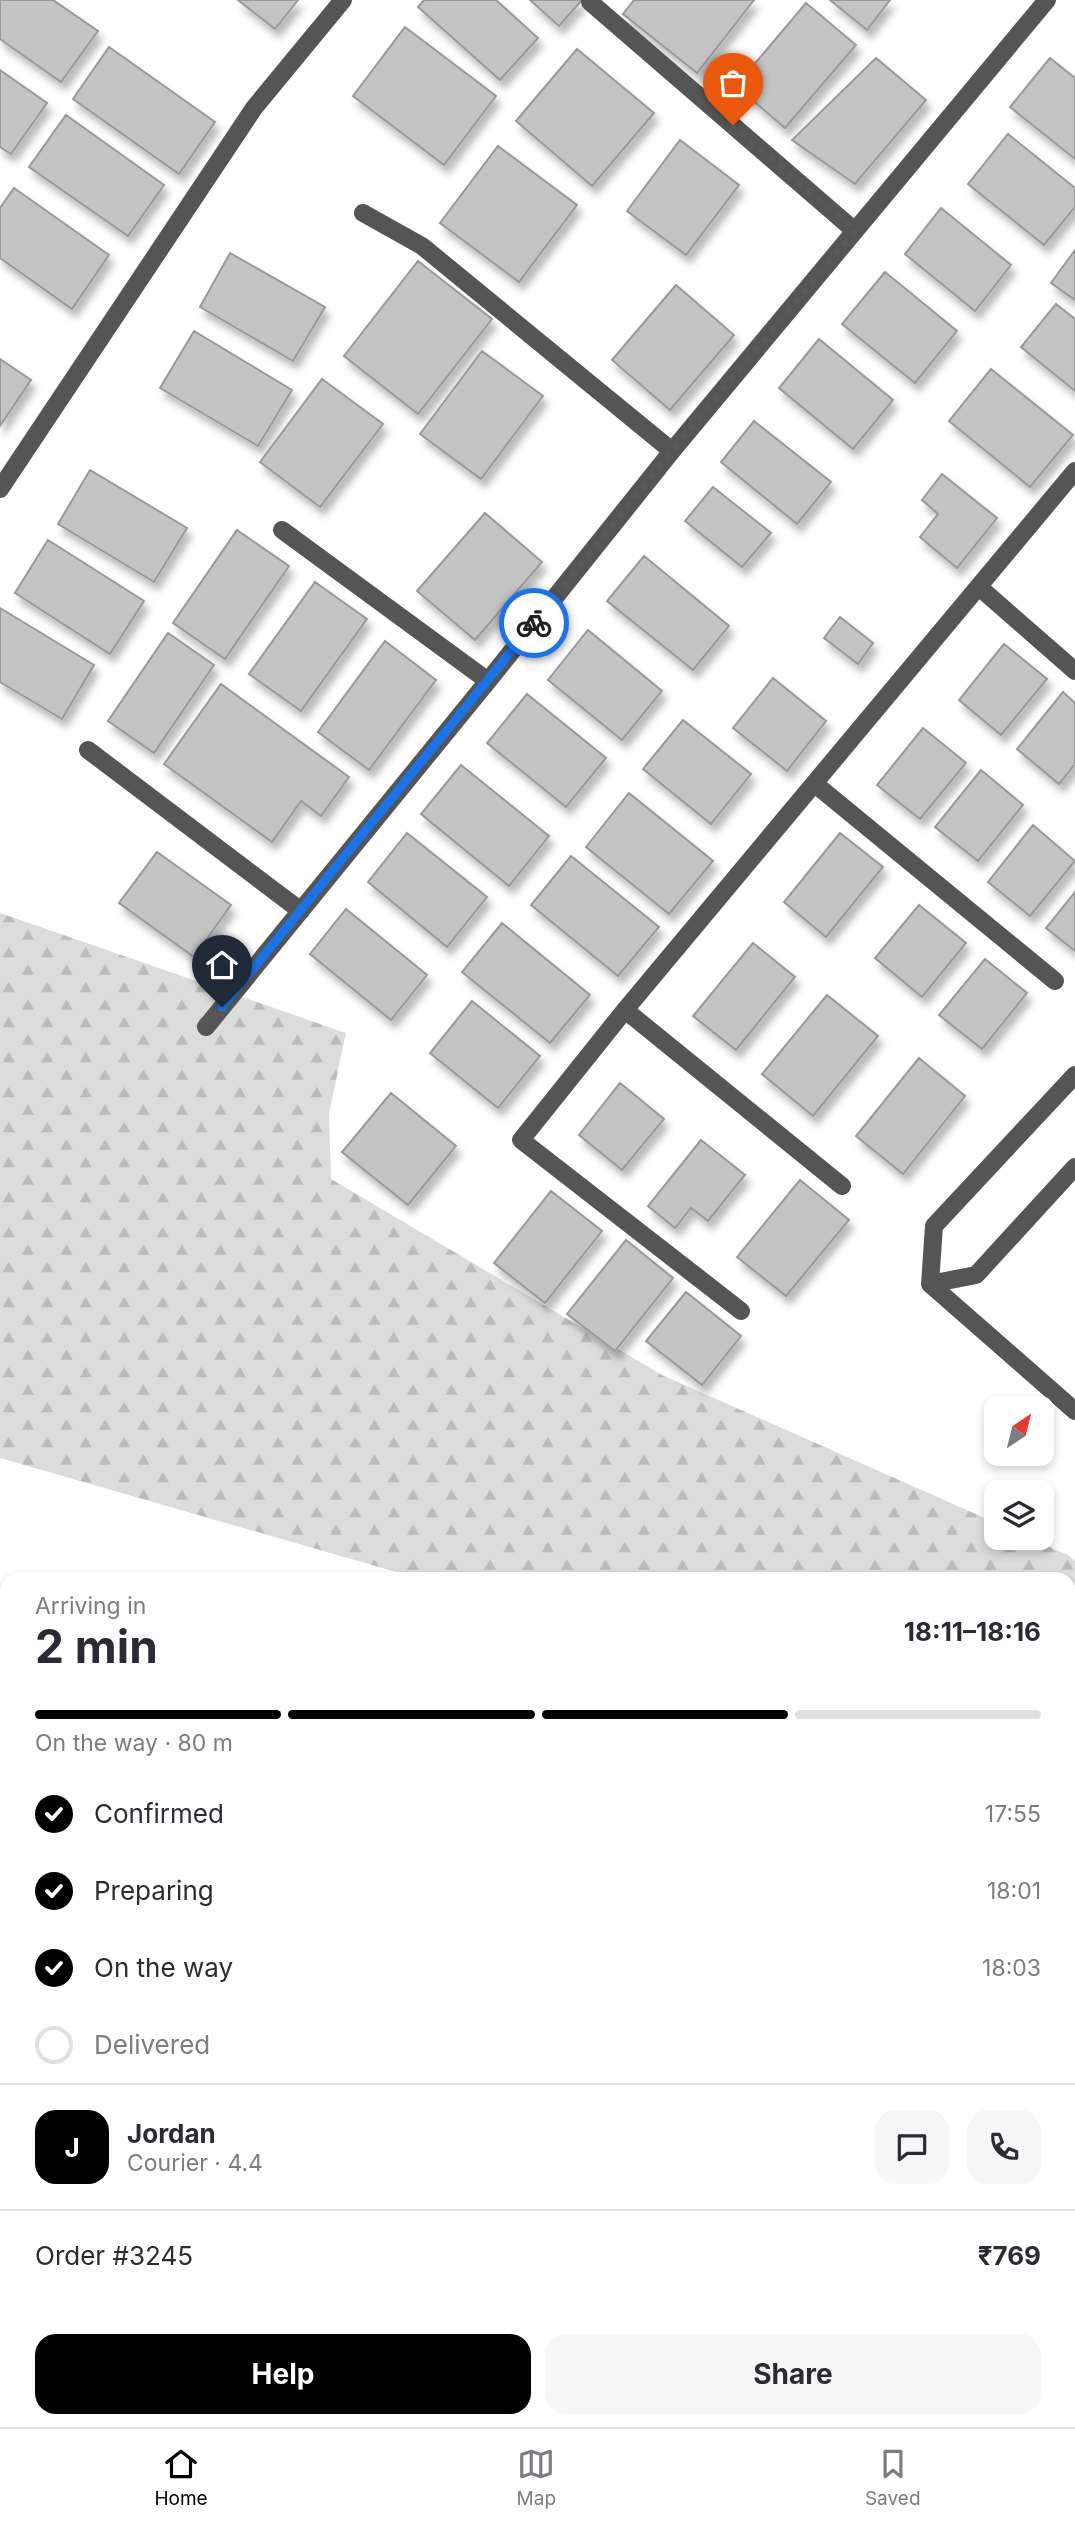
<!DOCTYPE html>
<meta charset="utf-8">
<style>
:root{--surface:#fff;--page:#f7f7f7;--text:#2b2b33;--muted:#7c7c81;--line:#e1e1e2;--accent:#000}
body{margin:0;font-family:Inter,sans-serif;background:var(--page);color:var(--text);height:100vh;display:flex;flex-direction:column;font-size:26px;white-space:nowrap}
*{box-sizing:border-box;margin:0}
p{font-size:23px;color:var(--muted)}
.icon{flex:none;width:38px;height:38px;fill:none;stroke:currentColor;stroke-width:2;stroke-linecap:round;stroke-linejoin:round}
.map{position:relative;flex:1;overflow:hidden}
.drawer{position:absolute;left:0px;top:1572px;width:1076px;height:856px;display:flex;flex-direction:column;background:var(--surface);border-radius:21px 21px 0 0;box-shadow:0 4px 10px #0003}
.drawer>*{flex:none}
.needle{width:46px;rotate:35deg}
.controls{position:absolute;left:984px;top:1396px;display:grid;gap:14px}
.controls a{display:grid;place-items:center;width:70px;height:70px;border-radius:14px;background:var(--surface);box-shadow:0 4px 10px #0003;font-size:35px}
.pin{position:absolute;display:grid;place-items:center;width:60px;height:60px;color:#fff;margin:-72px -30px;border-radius:50% 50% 50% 0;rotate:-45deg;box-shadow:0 0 7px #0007}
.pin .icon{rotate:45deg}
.courier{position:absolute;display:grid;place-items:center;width:70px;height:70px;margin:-35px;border:5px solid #1a73e8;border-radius:50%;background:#fff;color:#222;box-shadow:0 2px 9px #0007}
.overview em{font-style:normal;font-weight:700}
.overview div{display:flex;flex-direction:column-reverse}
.overview{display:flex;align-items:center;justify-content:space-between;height:119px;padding:0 35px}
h1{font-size:46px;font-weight:700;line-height:52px}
.bar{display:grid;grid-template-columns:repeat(4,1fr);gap:10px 7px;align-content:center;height:84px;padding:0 35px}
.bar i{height:9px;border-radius:5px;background:var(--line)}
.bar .on{background:var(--accent)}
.bar p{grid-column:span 4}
.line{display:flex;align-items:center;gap:18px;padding:0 35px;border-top:2px solid var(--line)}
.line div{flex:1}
.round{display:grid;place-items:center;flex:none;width:74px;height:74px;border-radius:21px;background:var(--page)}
ol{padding:0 35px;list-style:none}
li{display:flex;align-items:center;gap:21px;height:77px}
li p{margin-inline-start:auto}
li .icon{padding:7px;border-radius:50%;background:var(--accent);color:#fff;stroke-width:4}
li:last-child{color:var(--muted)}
li i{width:38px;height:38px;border:4px solid var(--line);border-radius:50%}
.primary-button{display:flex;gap:14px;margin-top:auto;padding:14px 35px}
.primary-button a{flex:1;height:80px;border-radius:21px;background:var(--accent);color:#fff;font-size:28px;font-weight:700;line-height:80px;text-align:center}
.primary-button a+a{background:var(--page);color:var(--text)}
.dock{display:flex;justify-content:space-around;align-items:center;height:98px;border-top:2px solid var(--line);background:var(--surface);font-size:19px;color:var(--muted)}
.dock a{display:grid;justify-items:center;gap:4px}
.dock .on{color:var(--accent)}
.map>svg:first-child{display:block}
</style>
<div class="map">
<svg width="1075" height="2427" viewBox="0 0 1075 2427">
<defs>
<pattern id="forest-firs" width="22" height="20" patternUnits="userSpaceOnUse" patternTransform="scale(1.75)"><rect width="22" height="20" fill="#dcdcdc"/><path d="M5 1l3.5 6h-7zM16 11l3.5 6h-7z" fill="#bbb"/></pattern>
<filter id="shadow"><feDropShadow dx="4.5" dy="8" stdDeviation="3.5" flood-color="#0004"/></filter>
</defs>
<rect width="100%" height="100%" fill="#fff"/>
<path fill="url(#forest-firs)" d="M0,913L346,1033L329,1113L331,1179L662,1375L996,1523V1538H1029L1068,1555L1075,1561V2239L1069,2232V1578H417L0,1458Z"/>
<path fill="#c4c4c4" stroke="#999" stroke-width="2" filter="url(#shadow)" d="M0,0H53L98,31L61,82L0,39Z
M238,0H298L275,29Z
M424,0H496L538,38L500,80L418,7Z
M530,0H582L559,26Z
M634,0H754L697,73L623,14Z
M830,0H890L867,30Z
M806,3L856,45L785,128L736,86Z
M405,27L496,96L444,165L353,96Z
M109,47L215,122L179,174L73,99Z
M577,49L654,113L592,186L516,121Z
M876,58L926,100L855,184L792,140Z
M1050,58L1075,78V159L1010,107Z
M0,70L47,103L11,154L0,147Z
M66,115L164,185L128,236L29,167Z
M1008,134L1075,188V207L1044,245L968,184Z
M680,140L739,185L686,255L627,211Z
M498,146L577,205L519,282L440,223Z
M14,188L109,255L72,309L0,258V208Z
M941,208L1011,265L975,311L905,254Z
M1075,250V300L1051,283Z
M230,253L325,307L293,361L200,307Z
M418,261L492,319L418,414L344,356Z
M885,272L957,331L915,383L842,324Z
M676,285L734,335L670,410L612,360Z
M1056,304L1075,319V391L1021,347Z
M194,331L292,390L258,446L160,388Z
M819,339L893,400L853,449L779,388Z
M482,351L543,396L481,479L420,434Z
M0,359L31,380L0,426Z
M991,369L1073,435L1030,487L949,421Z
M322,379L383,424L320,507L260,462Z
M754,421L831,482L797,524L721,462Z
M90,470L187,528L154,582L58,524Z
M942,474L997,518L957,568L920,537L938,514L922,500Z
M713,487L771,533L742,567L685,521Z
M485,513L542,562L475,640L417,591Z
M237,530L289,566L225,659L173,623Z
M48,540L144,601L110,654L15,593Z
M644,556L729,626L693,670L607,601Z
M315,582L367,619L301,711L249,674Z
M0,608L94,665L62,719L0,682Z
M840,617L873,643L858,664L824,638Z
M588,630L662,691L622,740L548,680Z
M168,633L214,665L154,753L108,721Z
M385,641L436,680L369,770L318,732Z
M1004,644L1047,679L1001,735L959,700Z
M773,678L826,721L787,771L733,728Z
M221,684L349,777L321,816L301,801L272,842L164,764Z
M1063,692L1075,703V764L1059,784L1017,749Z
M527,694L606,758L566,807L487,743Z
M683,720L751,774L711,824L643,769Z
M923,728L966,763L920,819L877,785Z
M461,765L549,836L509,886L421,814Z
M981,770L1023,805L978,861L935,827Z
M629,793L713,861L669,914L586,847Z
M1033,825L1075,861L1030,916L988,882Z
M407,833L487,897L447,947L368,882Z
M840,833L883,867L826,937L784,902Z
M157,852L231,905L194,957L119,903Z
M571,856L659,927L618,976L531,905Z
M1075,892V951L1046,928Z
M919,905L966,943L922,997L875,958Z
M346,909L427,975L391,1020L310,954Z
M502,923L590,995L550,1043L462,972Z
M753,943L795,977L736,1050L693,1016Z
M985,959L1027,993L982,1049L939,1015Z
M827,995L878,1036L813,1116L762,1074Z
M472,1001L540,1056L498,1108L430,1053Z
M919,1058L965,1096L903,1174L856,1136Z
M620,1083L664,1119L622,1170L579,1135Z
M391,1093L456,1146L408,1205L342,1152Z
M701,1140L745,1175L708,1221L691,1208L675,1228L648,1206Z
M800,1180L849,1220L786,1296L737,1257Z
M551,1191L602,1231L545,1303L494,1263Z
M626,1240L673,1278L615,1351L567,1314Z
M686,1292L741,1336L702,1385L646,1341Z"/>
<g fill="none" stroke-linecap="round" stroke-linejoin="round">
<path stroke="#555" stroke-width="18" d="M590,2L855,231
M363,213L422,246L672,451
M0,489L254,108L343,0
M282,530L488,681
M979,587L1075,671
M88,750L301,911
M815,784L1055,981
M625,1010L842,1186
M206,1027L488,681L672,451L1047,0
M930,1284L934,1226L1075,1075
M930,1284L976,1275L1075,1167
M930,1284L1075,1411
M741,1311L521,1140L625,1010L1075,471"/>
</g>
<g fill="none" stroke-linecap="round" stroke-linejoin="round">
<path stroke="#595959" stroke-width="7" stroke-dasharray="0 12.6" d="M534,623L672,451L855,231L733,125"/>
<path stroke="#1a73e8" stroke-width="9" d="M222,1007L534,623"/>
</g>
</svg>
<div class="controls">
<a><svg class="needle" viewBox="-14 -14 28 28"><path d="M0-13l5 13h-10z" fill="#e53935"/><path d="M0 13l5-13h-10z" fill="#7c7c81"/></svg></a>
<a><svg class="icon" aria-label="layers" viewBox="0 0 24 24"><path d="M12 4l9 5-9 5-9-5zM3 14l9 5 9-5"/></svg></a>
</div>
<div class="pin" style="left:733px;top:125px;background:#ea580c"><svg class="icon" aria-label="bag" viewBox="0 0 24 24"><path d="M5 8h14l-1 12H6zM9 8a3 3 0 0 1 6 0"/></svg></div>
<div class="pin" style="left:222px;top:1007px;background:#1f2937"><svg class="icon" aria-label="home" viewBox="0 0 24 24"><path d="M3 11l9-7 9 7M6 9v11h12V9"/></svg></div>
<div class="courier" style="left:534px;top:623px"><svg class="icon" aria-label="bike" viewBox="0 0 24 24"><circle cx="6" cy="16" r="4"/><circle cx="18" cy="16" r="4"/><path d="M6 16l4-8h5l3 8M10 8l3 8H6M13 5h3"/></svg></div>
<section class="drawer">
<div class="overview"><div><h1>2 min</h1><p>Arriving in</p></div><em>18:11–18:16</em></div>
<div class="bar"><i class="on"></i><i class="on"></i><i class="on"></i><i></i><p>On the way · 80 m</p></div>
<ol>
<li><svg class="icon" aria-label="check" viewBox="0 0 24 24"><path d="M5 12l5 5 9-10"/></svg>Confirmed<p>17:55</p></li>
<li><svg class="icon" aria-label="check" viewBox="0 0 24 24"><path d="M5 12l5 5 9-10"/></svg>Preparing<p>18:01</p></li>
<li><svg class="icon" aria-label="check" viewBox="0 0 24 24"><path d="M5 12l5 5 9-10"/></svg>On the way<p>18:03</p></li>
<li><i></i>Delivered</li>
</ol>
<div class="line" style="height:126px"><b class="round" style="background:var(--accent);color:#fff">J</b><div><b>Jordan</b><p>Courier · 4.4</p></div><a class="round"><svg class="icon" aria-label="chat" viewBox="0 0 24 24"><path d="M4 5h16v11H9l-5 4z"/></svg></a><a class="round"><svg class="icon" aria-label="phone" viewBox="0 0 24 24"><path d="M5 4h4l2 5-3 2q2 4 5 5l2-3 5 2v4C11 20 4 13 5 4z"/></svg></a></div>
<div class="line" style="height:91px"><div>Order #3245</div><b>₹769</b></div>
<div class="primary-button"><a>Help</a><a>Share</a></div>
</section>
</div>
<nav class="dock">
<a class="on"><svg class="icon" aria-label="home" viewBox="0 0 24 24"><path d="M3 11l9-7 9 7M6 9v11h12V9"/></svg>Home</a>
<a><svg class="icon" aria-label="map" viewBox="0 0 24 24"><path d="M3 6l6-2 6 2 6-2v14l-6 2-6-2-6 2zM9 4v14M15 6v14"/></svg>Map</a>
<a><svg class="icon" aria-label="saved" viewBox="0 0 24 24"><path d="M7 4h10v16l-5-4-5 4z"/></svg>Saved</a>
</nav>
